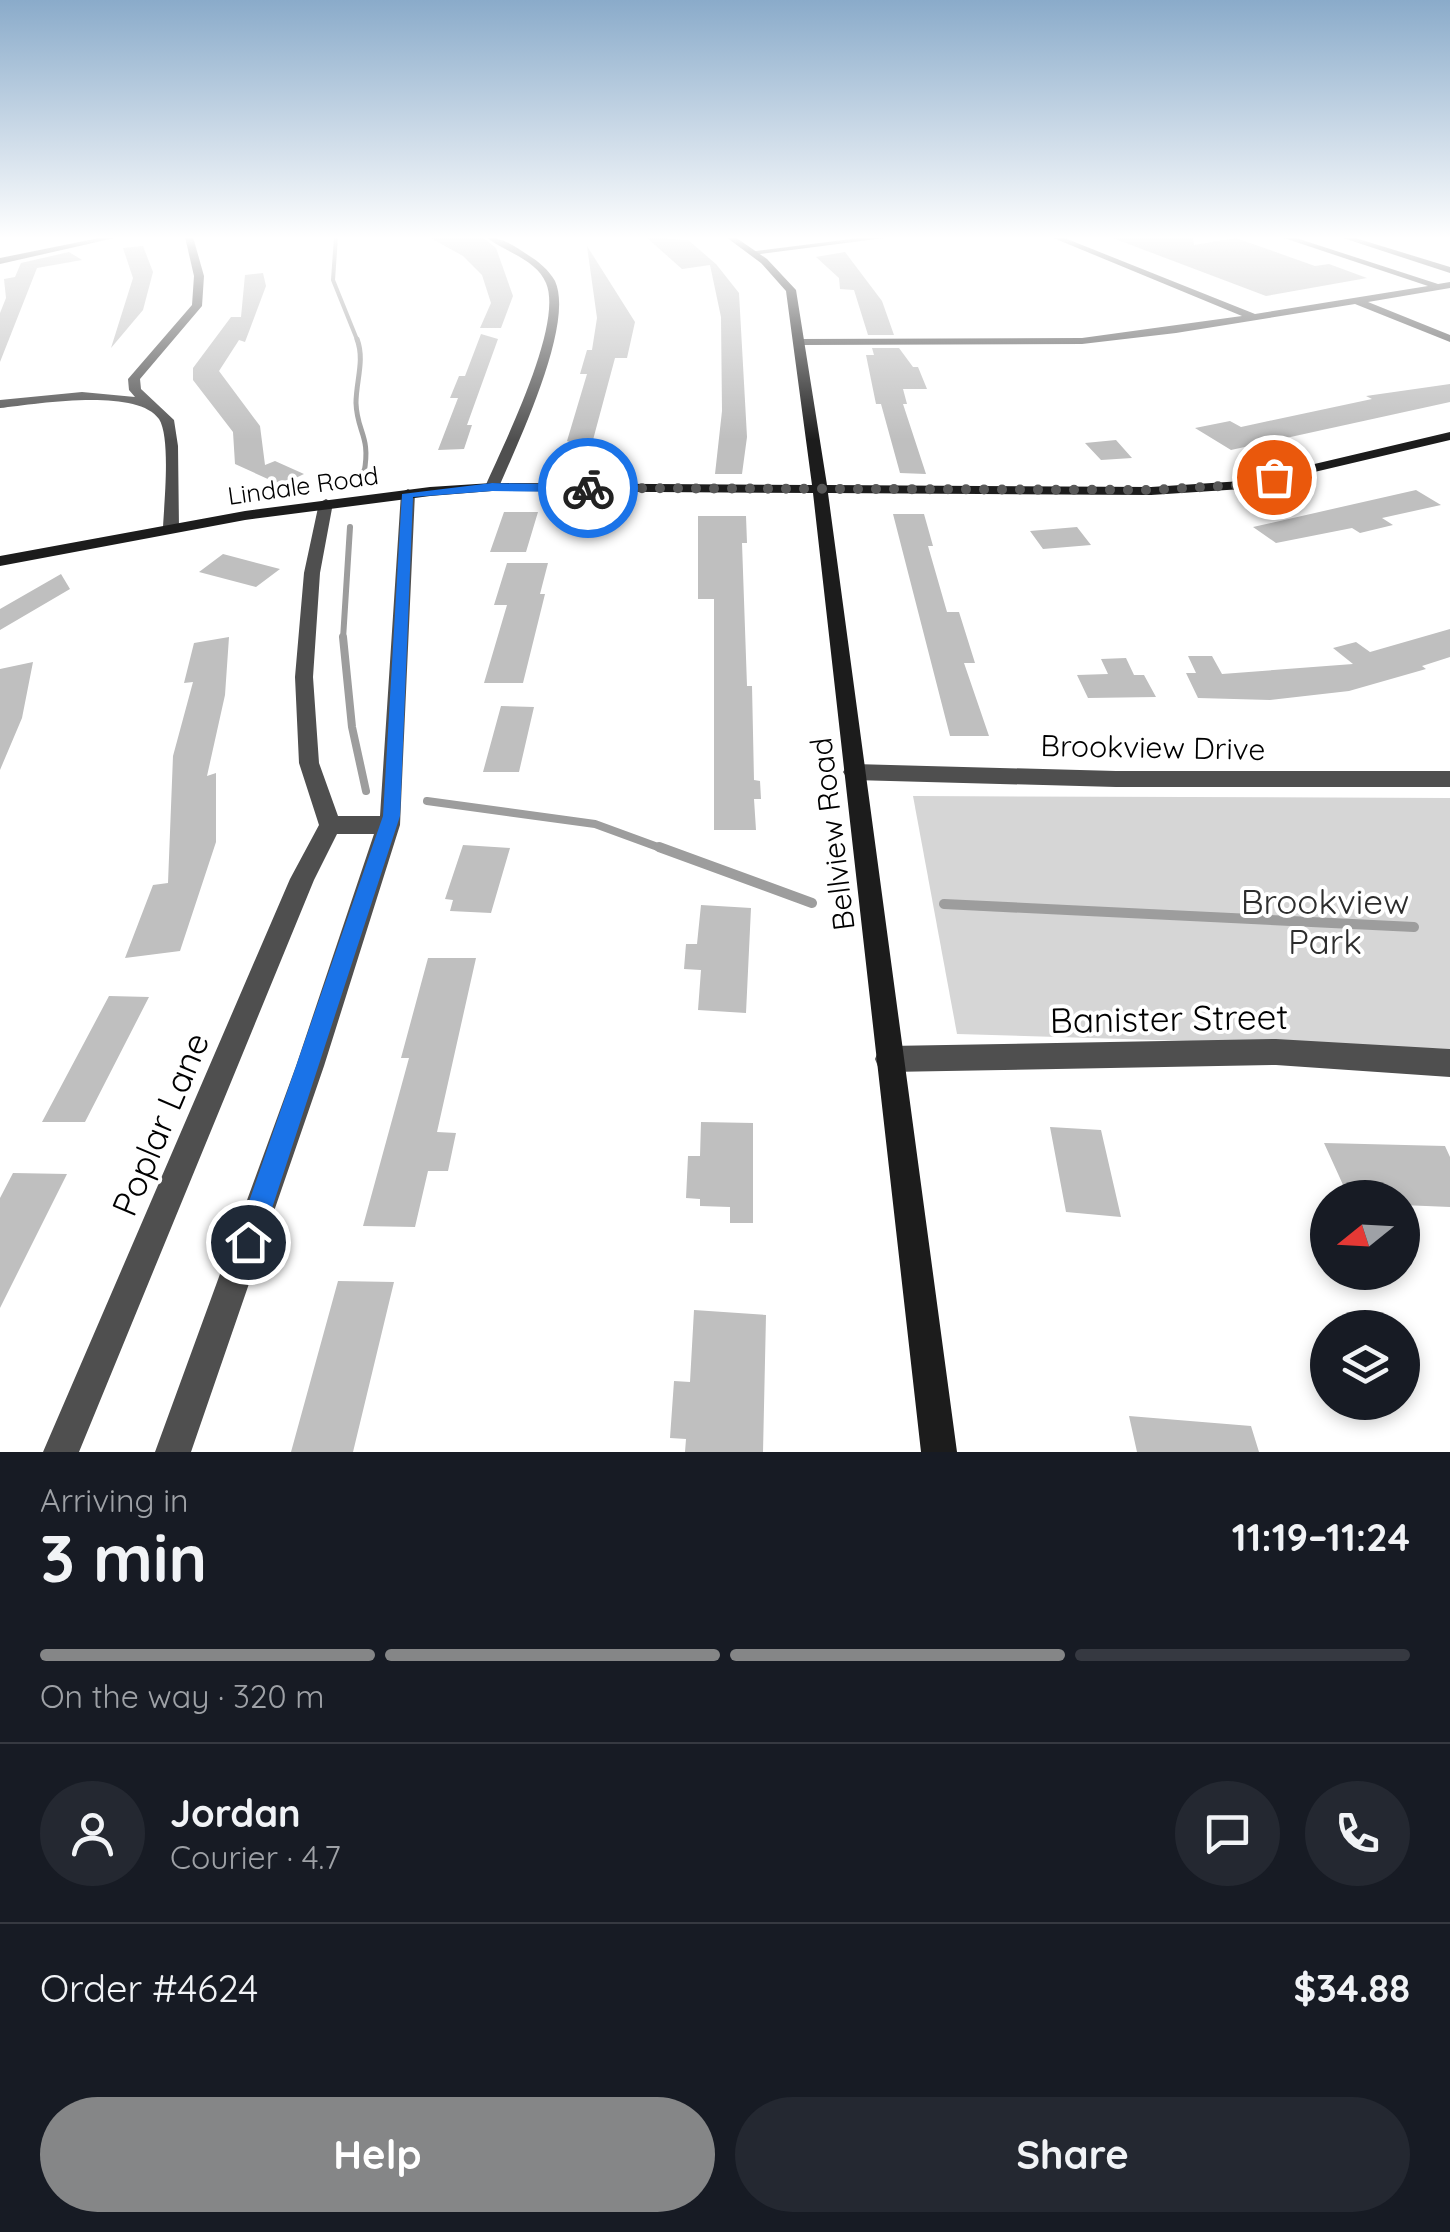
<!DOCTYPE html>
<meta charset="utf-8">
<style>
:root{--surface:#171b24;--page:#242831;--text:#f1f3f6;--muted:#9ea1a6;--line:#363941;--accent:#858687}
body{margin:0;font-family:Quicksand,sans-serif;background:var(--page);color:var(--text);height:100vh;display:flex;flex-direction:column;font-size:38px;white-space:nowrap}
*{box-sizing:border-box;margin:0}
p{font-size:32px;color:var(--muted)}
.icon{flex:none;width:55px;height:55px;fill:none;stroke:currentColor;stroke-width:2;stroke-linecap:round;stroke-linejoin:round}
.map{position:relative;height:1452px;overflow:hidden}
.side{display:flex;flex-direction:column;background:var(--surface);flex:1}
.side>*{flex:none}
.needle{width:65px;rotate:252deg}
.tools{position:absolute;left:1310px;top:1180px;display:grid;gap:20px}
.tools a{display:grid;place-items:center;width:110px;height:110px;border-radius:50%;background:var(--surface);box-shadow:0 5px 15px #0003;font-size:50px}
.pin{position:absolute;display:grid;place-items:center;width:85px;height:85px;color:#fff;margin:-42px;border:5px solid #fff;border-radius:50%;box-shadow:0 2px 10px #0007}
.courier{position:absolute;display:grid;place-items:center;width:100px;height:100px;margin:-50px;border:8px solid #1a73e8;border-radius:50%;background:#fff;color:#222;box-shadow:0 2px 12px #0007}
.headline em{font-style:normal;font-weight:700}
.headline div{display:flex;flex-direction:column-reverse}
.headline{display:flex;align-items:center;justify-content:space-between;height:170px;padding:0 40px}
h1{font-size:65px;font-weight:700;line-height:75px}
.bar{display:grid;grid-template-columns:repeat(4,1fr);gap:15px 10px;align-content:center;height:120px;padding:0 40px}
.bar i{height:12px;border-radius:8px;background:var(--line)}
.bar .active{background:var(--accent)}
.bar p{grid-column:span 4}
.line{display:flex;align-items:center;gap:25px;padding:0 40px;border-top:2px solid var(--line)}
.line div{flex:1}
.round{display:grid;place-items:center;flex:none;width:105px;height:105px;border-radius:52px;background:var(--page)}
.cta{display:flex;gap:20px;margin-top:auto;padding:20px 40px}
.cta a{flex:1;height:115px;border-radius:60px;background:var(--accent);color:#fff;font-size:40px;font-weight:700;line-height:115px;text-align:center}
.cta a+a{background:var(--page);color:var(--text)}
.map>svg:first-child{display:block}
</style>
<div class="map">
<svg width="1450" height="1452" viewBox="0 0 1450 1452">
<rect width="100%" height="100%" fill="#fff"/>
<path fill="#d6d6d6" d="M913,796L1450,798V1049L957,1034Z"/>
<g fill="none" stroke-linecap="round" stroke-linejoin="round">
<path stroke="#9d9d9d" stroke-width="4" d="M336,237L333,280L358,342"/>
<path stroke="#9d9d9d" stroke-width="5" d="M357,339C365,360 356,381 356,403C357,433 371,435 364,473"/>
<path stroke="#9d9d9d" stroke-width="6" d="M362,483L364,471
M343,639L350,527"/>
<path stroke="#9d9d9d" stroke-width="8" d="M343,637L352,727L366,791
M427,801L595,824L666,850"/>
<path stroke="#9d9d9d" stroke-width="10" d="M659,847L812,903
M944,904L1414,927"/>
</g>
<path fill="#bfbfbf" d="M429,237H482L496,248L513,296L501,328H480L491,303L482,275L463,256Z
M646,237L688,240L716,264L739,293L747,437L742,474H715L722,411L721,317L710,265L682,269Z
M1110,237H1193L1194,245L1236,238L1315,266L1329,264L1367,278L1266,296Z
M143,246L153,272L143,310L111,348L133,278L123,248Z
M587,246L635,322L627,358H615L590,451L567,441L587,374H580L587,350H592L597,318Z
M69,252L82,260L37,268L0,362V313L6,298L4,279L15,277L21,263Z
M845,252L882,301L894,335H868L854,290L840,289L839,278L816,257Z
M263,273L266,286L245,342L239,340L219,371L260,426L265,465L275,461L304,474L281,485L235,464L233,432L193,380V368L231,317H241L245,275Z
M481,334L498,339L467,425H472L464,449L438,450L458,398H450L459,376H465Z
M872,348H899L913,367H918L927,389H903L907,404H903L926,474L900,473L881,404H876L866,355H874Z
M1450,384V402L1231,450L1195,428L1230,421L1241,427L1372,399L1366,396Z
M1116,440L1132,458L1101,460L1085,443Z
M1416,490L1441,505L1382,518L1393,525L1360,533L1352,528L1276,543L1253,527Z
M504,512H538L526,552H490Z
M893,514H924L933,546H928L947,612H959L975,663H964L989,736H950Z
M698,516H746L747,543H742L747,686H752L754,780L760,781L761,799H754L756,830H714V599H698Z
M1077,527L1091,545L1043,549L1030,531Z
M223,554L280,569L256,587L199,572Z
M507,563H548L540,594H545L523,683H484L507,605H494Z
M61,574L70,589L0,630V609Z
M1450,629V657L1422,666L1426,669L1349,691L1270,700L1198,698L1186,673H1196L1188,656H1212L1222,674L1353,664L1333,648L1356,642L1370,652Z
M229,637L225,695L207,776L216,773V842L180,951L125,958L153,885L168,883L173,756L193,682L184,683L194,643Z
M1126,658L1134,675H1144L1156,697L1088,698L1077,675L1108,674L1101,659Z
M33,662L22,718L0,770V669Z
M501,706L534,707L519,772H483Z
M463,845L510,848L491,913L450,911L453,900L445,899Z
M701,905L751,908L746,1013L698,1010L701,970L684,969L686,944H697Z
M428,958H476L437,1132L456,1133L448,1171H428L415,1227L363,1226L409,1058H401Z
M109,996L149,997L85,1122H42Z
M701,1122L753,1123V1223H730V1207L700,1206V1199L686,1198L688,1156H700Z
M1050,1127L1101,1130L1121,1217L1066,1212Z
M1324,1143L1445,1146L1450,1157V1207L1402,1205V1198H1349Z
M13,1173L67,1174L0,1308V1198Z
M338,1281L394,1282L353,1452H291Z
M694,1310L766,1315L763,1452H685L686,1439L670,1438L674,1381L690,1382Z
M1129,1416L1251,1426L1259,1452H1137Z"/>
<g fill="none" stroke-linecap="round" stroke-linejoin="round">
<path fill="#4f4f4f" fill-rule="evenodd" d="M104,237H119L0,264V258Z
M185,237H193L204,276L202,306L140,379L141,389L174,420L178,446L179,528L171,533L163,528C164,504 171,438 159,419C137,387 35,404 0,408V400L82,392L135,397L129,390L128,379L192,305L194,276Z
M486,237C501,237 515,246 528,255C538,261 549,270 555,281C575,324 517,444 499,487L492,491L485,487C503,445 564,325 546,283C536,259 503,251 486,237Z
M867,237H892L753,255L748,252Z
M1051,237H1062L1255,314L1428,286L1281,237H1293L1438,284L1450,282V288L1368,302L1450,335V342L1355,304L1176,333L1082,344L799,345L793,342L799,339L1082,338L1242,316Z
M1340,237H1352L1450,267V273Z
M408,489L415,493L400,825L324,1066L191,1452H155L296,1066L374,834H337L314,880L79,1452H43L290,879L319,825L299,763L295,677L304,573L319,503L326,499L333,503L320,573L313,677L319,763L338,816H380L401,493Z
M854,764L1116,771H1450V787H1116L854,780L847,778L843,772L847,766Z
M1276,1039L1450,1049V1077L1276,1065L889,1072L879,1069L875,1059L879,1049L889,1046Z"/>
<path fill="#1c1c1c" fill-rule="evenodd" d="M726,237H735L767,259L796,290L827,485L1151,487L1242,481L1450,432V440L1242,489L1151,495L828,493L957,1452H921L813,493L492,491L430,496L245,520L0,566V556L245,511L430,487L492,483L812,485L786,291L761,263Z"/>
</g>
<linearGradient id="sky" x2="0" y2="1"><stop stop-color="#8aabca"/><stop offset="0.54" stop-color="#fff"/><stop offset="1" stop-color="#fff" stop-opacity="0"/></linearGradient>
<rect width="1450" height="440" fill="url(#sky)"/>
<path fill="#1a73e8" d="M492,483L588,485L594,488L588,492L492,491L413,497L400,816L261,1242L257,1251L248,1255L239,1251L235,1242L383,816L402,494Z"/>
<g fill="none" stroke-linecap="round" stroke-linejoin="round">
<path stroke="#595959" stroke-width="10" stroke-dasharray="0 18" d="M588,488L1151,490L1242,485L1274,477"/>
</g>
<g text-anchor="middle" dominant-baseline="central" stroke-width="8" stroke-linejoin="round" paint-order="stroke">
<g font-size="25" fill="#000" stroke="#fff">
<text transform="translate(303 485) rotate(-8)">Lindale Road</text>
</g>
<g font-size="30" fill="#000" stroke="#fff">
<text transform="translate(1153 747) rotate(1)">Brookview Drive</text>
<text transform="translate(832 834) rotate(-97)">Bellview Road</text>
</g>
<g font-size="35" fill="#2d2d2d" stroke="#fff">
<text x="1325" y="901">Brookview<tspan x="1325" dy="40">Park</tspan></text>
</g>
<g font-size="35" fill="#000" stroke="#fff">
<text transform="translate(1169 1018) rotate(-1)">Banister Street</text>
<text transform="translate(160 1124) rotate(-67)">Poplar Lane</text>
</g>
</g>
</svg>
<div class="tools">
<a><svg class="needle" viewBox="-14 -14 28 28"><path d="M0-13l5 13h-10z" fill="#e53935"/><path d="M0 13l5-13h-10z" fill="#9ea1a6"/></svg></a>
<a><svg class="icon" aria-label="layers" viewBox="0 0 24 24"><path d="M12 4l9 5-9 5-9-5zM3 14l9 5 9-5"/></svg></a>
</div>
<div class="pin" style="left:1274px;top:477px;background:#ea580c"><svg class="icon" aria-label="bag" viewBox="0 0 24 24"><path d="M5 8h14l-1 12H6zM9 8a3 3 0 0 1 6 0"/></svg></div>
<div class="pin" style="left:248px;top:1242px;background:#1f2937"><svg class="icon" aria-label="home" viewBox="0 0 24 24"><path d="M3 11l9-7 9 7M6 9v11h12V9"/></svg></div>
<div class="courier" style="left:588px;top:488px"><svg class="icon" aria-label="bike" viewBox="0 0 24 24"><circle cx="6" cy="16" r="4"/><circle cx="18" cy="16" r="4"/><path d="M6 16l4-8h5l3 8M10 8l3 8H6M13 5h3"/></svg></div>
</div>
<section class="side">
<div class="headline"><div><h1>3 min</h1><p>Arriving in</p></div><em>11:19–11:24</em></div>
<div class="bar"><i class="active"></i><i class="active"></i><i class="active"></i><i></i><p>On the way · 320 m</p></div>
<div class="line" style="height:180px"><a class="round"><svg class="icon" aria-label="person" viewBox="0 0 24 24"><circle cx="12" cy="8" r="4"/><path d="M4 21q1-7 8-7t8 7"/></svg></a><div><b>Jordan</b><p>Courier · 4.7</p></div><a class="round"><svg class="icon" aria-label="chat" viewBox="0 0 24 24"><path d="M4 5h16v11H9l-5 4z"/></svg></a><a class="round"><svg class="icon" aria-label="phone" viewBox="0 0 24 24"><path d="M5 4h4l2 5-3 2q2 4 5 5l2-3 5 2v4C11 20 4 13 5 4z"/></svg></a></div>
<div class="line" style="height:130px"><div>Order #4624</div><b>$34.88</b></div>
<div class="cta"><a>Help</a><a>Share</a></div>
</section>
